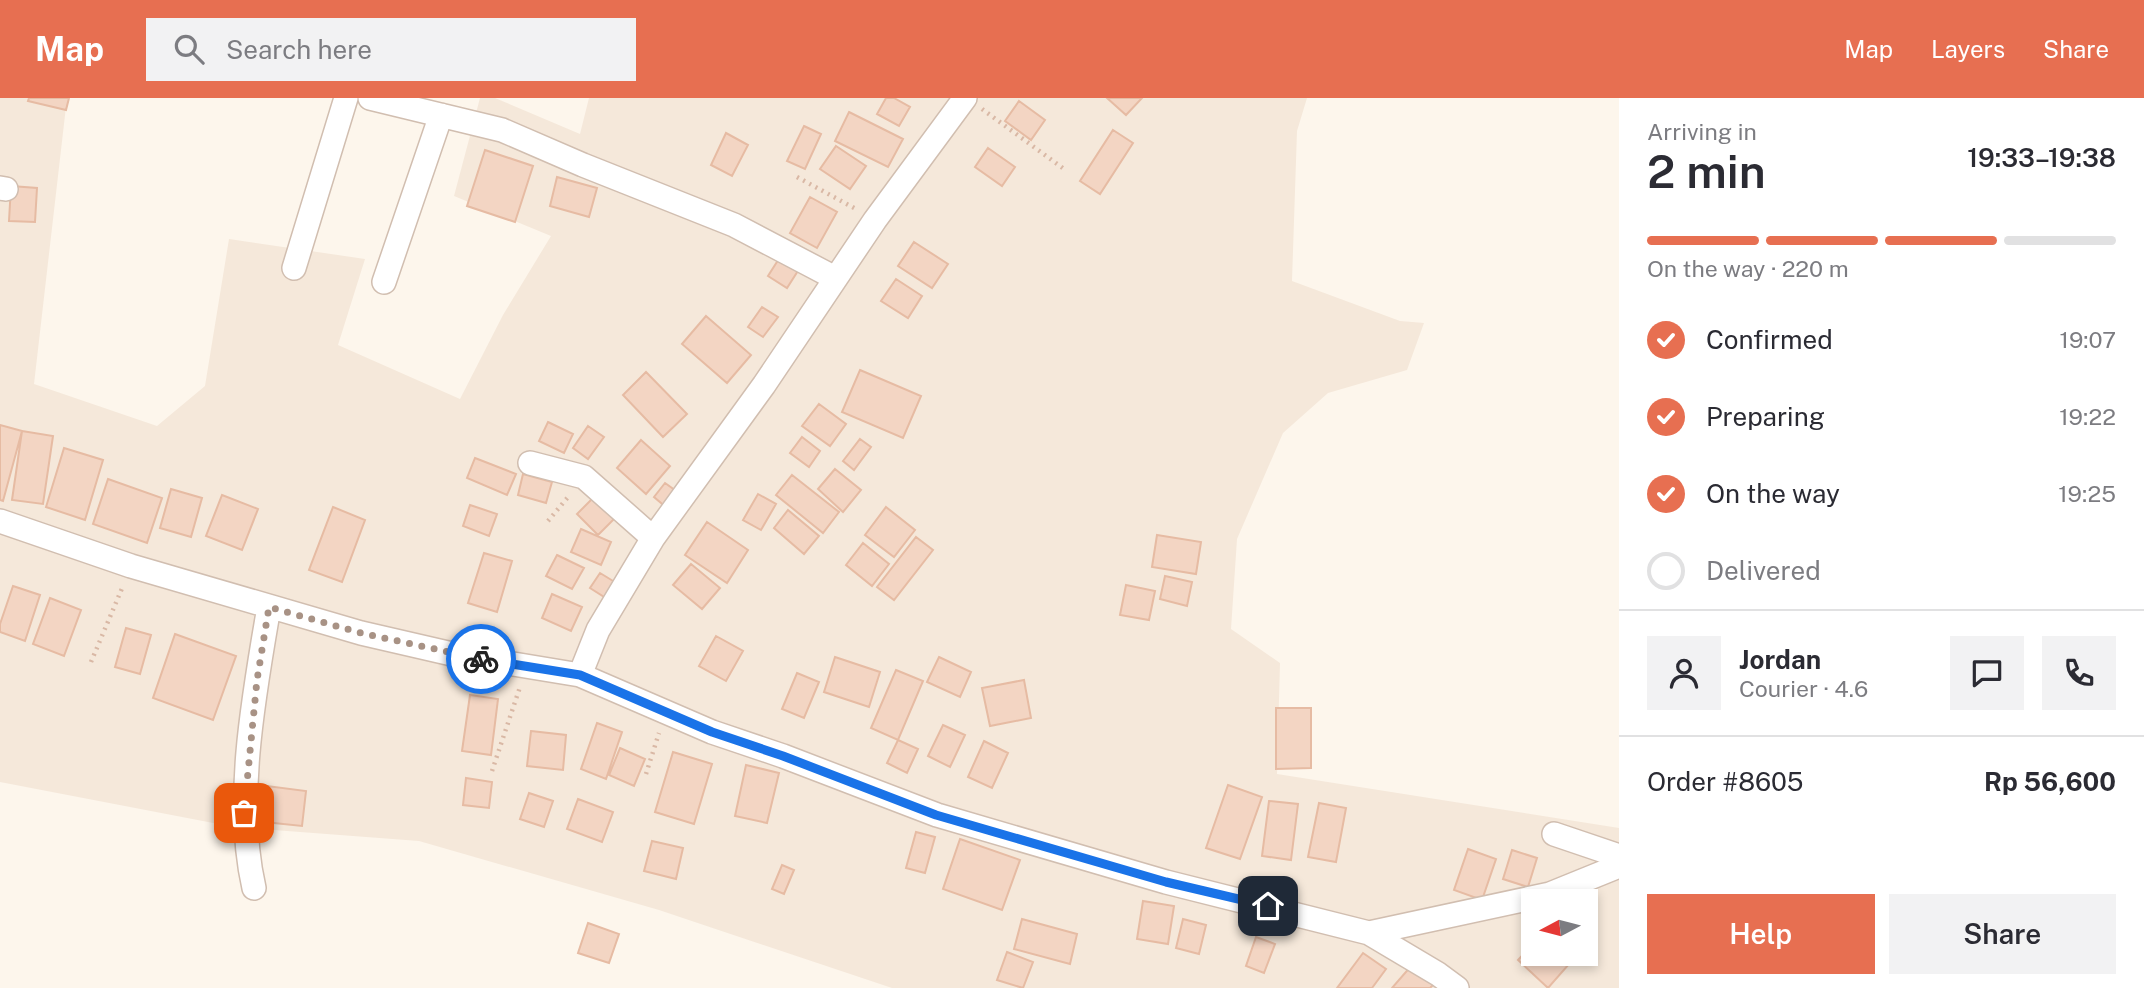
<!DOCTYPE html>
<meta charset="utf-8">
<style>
:root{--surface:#fff;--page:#f2f2f3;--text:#2b2b33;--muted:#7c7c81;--line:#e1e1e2;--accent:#e76f51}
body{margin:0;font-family:"Public Sans",sans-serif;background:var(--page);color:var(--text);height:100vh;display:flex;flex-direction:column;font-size:26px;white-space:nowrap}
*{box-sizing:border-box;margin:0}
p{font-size:23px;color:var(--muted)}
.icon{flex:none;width:38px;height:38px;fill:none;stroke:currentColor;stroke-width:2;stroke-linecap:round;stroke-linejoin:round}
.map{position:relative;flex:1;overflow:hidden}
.panel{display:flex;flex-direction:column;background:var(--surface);width:525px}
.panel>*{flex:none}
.needle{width:46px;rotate:263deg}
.buttons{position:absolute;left:1521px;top:791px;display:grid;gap:14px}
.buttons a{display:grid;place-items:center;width:77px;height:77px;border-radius:0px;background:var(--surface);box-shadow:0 4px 10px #0003;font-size:35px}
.pin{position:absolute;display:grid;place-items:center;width:60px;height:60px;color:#fff;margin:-30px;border-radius:14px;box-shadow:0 4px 10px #0006}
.courier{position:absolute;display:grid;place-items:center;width:70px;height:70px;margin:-35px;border:5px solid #1a73e8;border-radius:50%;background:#fff;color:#222;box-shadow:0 2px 9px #0007}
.headline em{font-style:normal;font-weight:600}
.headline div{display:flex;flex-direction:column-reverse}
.headline{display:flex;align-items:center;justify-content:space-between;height:119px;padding:0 28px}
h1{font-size:46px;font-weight:600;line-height:52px}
.bar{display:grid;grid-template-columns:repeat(4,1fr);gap:10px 7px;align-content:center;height:84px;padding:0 28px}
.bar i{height:9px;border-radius:5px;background:var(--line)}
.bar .current{background:var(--accent)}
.bar p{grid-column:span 4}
.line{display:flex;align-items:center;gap:18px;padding:0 28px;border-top:2px solid var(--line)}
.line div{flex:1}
.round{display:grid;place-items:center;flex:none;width:74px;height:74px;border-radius:0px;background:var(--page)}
ol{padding:0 28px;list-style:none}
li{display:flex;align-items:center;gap:21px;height:77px}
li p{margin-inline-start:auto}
li .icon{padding:7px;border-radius:50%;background:var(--accent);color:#fff;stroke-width:4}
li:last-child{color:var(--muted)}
li i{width:38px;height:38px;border:4px solid var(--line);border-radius:50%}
.cta{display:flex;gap:14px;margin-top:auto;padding:14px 28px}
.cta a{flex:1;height:80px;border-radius:0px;background:var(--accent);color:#fff;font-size:28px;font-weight:600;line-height:80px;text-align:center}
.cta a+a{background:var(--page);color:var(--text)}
header{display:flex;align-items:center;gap:42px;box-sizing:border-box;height:98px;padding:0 35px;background:var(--accent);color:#fff}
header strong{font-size:33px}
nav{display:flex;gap:38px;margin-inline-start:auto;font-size:24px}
.search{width:490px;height:63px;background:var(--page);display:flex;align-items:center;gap:18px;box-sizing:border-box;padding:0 24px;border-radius:0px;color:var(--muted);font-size:26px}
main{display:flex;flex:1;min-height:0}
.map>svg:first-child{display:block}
</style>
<header>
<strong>Map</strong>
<div class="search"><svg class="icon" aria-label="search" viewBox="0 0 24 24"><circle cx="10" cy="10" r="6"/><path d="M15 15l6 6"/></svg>Search here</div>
<nav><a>Map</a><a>Layers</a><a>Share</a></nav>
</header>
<main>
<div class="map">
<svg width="1619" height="890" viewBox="0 0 1619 890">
<rect width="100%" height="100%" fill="#fdf6ec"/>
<path fill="#f5e8da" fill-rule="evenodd" d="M0,0H67L34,286L157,328L205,288L229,141L365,161L338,247L460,301L503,217L551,138L454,98L480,0H495L580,36L589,0H1307L1297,33L1292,183L1400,223L1424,225L1407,272L1328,295L1283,335L1237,441L1231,531L1280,565L1277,676L1619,730V890H892L659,812L419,743L234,729L0,684ZM1533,803H1586V856H1533Z"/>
<path fill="#f3d5c3" stroke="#e6bba3" stroke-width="2" d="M29,0H69L66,12L28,3Z
M886,0H894L910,9L899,28L877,16Z
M1107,0H1142L1126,17Z
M1019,3L1045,22L1031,42L1005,23Z
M849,14L903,41L888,69L835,43Z
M804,28L821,36L805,71L787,63Z
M1113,32L1133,45L1100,96L1080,83Z
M726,35L748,47L732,78L711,67Z
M836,48L866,68L850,91L820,71Z
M988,50L1015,69L1002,88L975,69Z
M485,52L533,68L515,124L467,108Z
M557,79L597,90L589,119L550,108Z
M11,88L37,90L35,124L9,123Z
M810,99L837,114L817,150L790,135Z
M914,144L948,166L932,190L898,168Z
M782,156L801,168L787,190L768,178Z
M896,181L922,198L908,220L881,203Z
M762,209L778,219L763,239L748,229Z
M706,218L751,257L727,285L682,246Z
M860,272L921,298L903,340L842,314Z
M646,274L687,316L663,339L623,297Z
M819,306L846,326L830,348L802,328Z
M548,324L573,336L564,355L539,343Z
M0,327L22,333L3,403L0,402Z
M588,328L604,339L588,361L573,350Z
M22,333L53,338L43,406L12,402Z
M802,339L820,353L809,369L790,355Z
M860,341L871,349L854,372L843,363Z
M641,342L670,368L646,396L617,370Z
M64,350L103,362L85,422L46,409Z
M475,360L516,376L507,397L467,380Z
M835,371L861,392L843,414L818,391Z
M523,376L552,384L546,405L518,397Z
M792,377L839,414L823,435L776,397Z
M108,381L162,400L147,445L93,426Z
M665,385L679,395L667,410L654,399Z
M171,391L202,400L191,439L160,430Z
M758,396L776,406L761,432L743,422Z
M222,397L258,411L242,452L206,438Z
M595,398L616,419L598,437L577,416Z
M470,407L497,416L489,438L463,428Z
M333,409L365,422L342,484L309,472Z
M886,409L915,432L894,459L865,437Z
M788,412L819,438L804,456L774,430Z
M707,424L748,452L727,485L685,457Z
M581,431L611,444L601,467L571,454Z
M1157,437L1201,444L1196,476L1152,469Z
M916,439L933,452L894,502L877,489Z
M863,445L889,466L872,488L846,467Z
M484,455L512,463L497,514L468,505Z
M557,457L584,470L572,491L546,478Z
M691,466L720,490L702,511L673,487Z
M600,475L618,486L609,502L590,490Z
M1165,478L1192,484L1187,508L1160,501Z
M1126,487L1155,493L1149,522L1120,517Z
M13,488L40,497L25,543L0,534V526Z
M552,496L582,509L571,533L542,520Z
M50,500L81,512L64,558L33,546Z
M126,530L151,537L140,576L115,569Z
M175,536L236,558L213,622L153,600Z
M716,538L743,553L726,583L699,568Z
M835,559L880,574L869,609L824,594Z
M939,559L971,574L960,599L927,584Z
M896,572L923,583L898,642L871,630Z
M797,575L819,584L804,620L782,611Z
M1024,582L1031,620L990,628L982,590Z
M470,597L498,601L491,657L462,653Z
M1276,610H1311V670L1276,671Z
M597,625L622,634L606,681L581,671Z
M943,627L965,637L950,669L928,658Z
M531,633L566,637L563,672L527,668Z
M898,642L918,651L907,675L887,665Z
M984,643L1008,655L992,690L968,679Z
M620,650L645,661L634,688L609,677Z
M673,654L712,666L694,726L655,714Z
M746,667L779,675L767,725L735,718Z
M466,680L492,684L489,710L463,707Z
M259,687L306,693L302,728L255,723Z
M1228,687L1262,699L1240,761L1206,750Z
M529,695L553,703L544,729L520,721Z
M578,701L613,714L602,744L567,731Z
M1269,703L1298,706L1291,762L1262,758Z
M1319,705L1346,710L1336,764L1308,759Z
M916,734L935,739L925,775L906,770Z
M960,741L1020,762L1002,812L943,791Z
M652,743L683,750L676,781L644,773Z
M1468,751L1496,761L1482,802L1454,792Z
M1512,752L1537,760L1528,789L1503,781Z
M782,767L794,772L784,796L772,791Z
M1143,803L1174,808L1168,846L1137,841Z
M1022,821L1077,836L1070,866L1014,851Z
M1183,821L1206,827L1199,856L1176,850Z
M588,825L619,836L609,865L578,855Z
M1256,839L1275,846L1264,875L1246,868Z
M1533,846V856L1577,857L1548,890L1518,862Z
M1007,854L1033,864L1023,890L997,882Z
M1363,855L1386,871L1372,890H1337Z
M1412,867L1434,886L1430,890H1392Z"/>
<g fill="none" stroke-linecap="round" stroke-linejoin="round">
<g stroke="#d1beb0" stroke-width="26">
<path id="street" d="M370,0L502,32L583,67L734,127L835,180
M0,90L6,91
M294,170L346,0
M384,184L441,17
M530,365L584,379L653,440
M0,423L131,468L361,535L452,556L580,577L712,634L783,658L937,717L1166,784L1369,835L1438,876L1457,890
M580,577L598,532L653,440L764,287L875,122L965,0
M1554,736L1619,758
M254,790C234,704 254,596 269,509
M1369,835L1550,796L1619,768"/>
</g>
<path stroke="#d9b8a5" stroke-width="4.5" stroke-dasharray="2 5" stroke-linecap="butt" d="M982,11L1064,71
M797,79L856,111
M548,423L568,399
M91,564L123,488
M492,673L520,589
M646,676L659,635"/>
<use href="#street" stroke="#fff" stroke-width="23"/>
</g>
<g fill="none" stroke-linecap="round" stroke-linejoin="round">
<path stroke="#a89285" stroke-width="7" stroke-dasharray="0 12.6" d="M244,715L257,582L269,509L361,535L481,561"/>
<path stroke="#1a73e8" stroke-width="9" d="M481,561L580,577L712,634L783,658L936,717L1166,784L1268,808"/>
</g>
</svg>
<div class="buttons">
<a><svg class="needle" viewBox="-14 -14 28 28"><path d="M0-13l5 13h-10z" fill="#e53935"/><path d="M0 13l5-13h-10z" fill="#7c7c81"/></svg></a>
</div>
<div class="pin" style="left:244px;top:715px;background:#ea580c"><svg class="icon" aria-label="bag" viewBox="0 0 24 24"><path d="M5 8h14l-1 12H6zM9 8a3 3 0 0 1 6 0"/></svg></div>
<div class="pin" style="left:1268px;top:808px;background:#1f2937"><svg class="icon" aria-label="home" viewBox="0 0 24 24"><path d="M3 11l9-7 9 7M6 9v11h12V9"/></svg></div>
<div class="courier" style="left:481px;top:561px"><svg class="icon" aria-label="bike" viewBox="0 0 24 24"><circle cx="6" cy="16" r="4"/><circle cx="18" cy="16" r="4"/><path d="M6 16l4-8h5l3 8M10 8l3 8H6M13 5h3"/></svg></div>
</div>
<section class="panel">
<div class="headline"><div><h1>2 min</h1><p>Arriving in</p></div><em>19:33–19:38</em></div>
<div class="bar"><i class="current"></i><i class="current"></i><i class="current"></i><i></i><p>On the way · 220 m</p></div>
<ol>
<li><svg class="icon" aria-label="check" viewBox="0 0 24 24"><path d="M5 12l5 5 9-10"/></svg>Confirmed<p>19:07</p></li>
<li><svg class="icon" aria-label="check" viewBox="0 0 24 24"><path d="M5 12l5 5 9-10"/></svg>Preparing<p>19:22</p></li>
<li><svg class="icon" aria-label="check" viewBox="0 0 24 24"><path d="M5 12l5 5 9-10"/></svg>On the way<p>19:25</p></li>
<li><i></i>Delivered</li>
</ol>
<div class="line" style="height:126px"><a class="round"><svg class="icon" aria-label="person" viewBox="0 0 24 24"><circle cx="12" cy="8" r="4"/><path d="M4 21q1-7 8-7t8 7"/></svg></a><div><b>Jordan</b><p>Courier · 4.6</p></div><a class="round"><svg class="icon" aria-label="chat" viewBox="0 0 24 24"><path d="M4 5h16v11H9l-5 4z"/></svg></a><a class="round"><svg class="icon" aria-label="phone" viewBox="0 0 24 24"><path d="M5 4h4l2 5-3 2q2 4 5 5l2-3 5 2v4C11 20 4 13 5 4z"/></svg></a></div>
<div class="line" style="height:91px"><div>Order #8605</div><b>Rp 56,600</b></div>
<div class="cta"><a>Help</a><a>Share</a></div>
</section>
</main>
